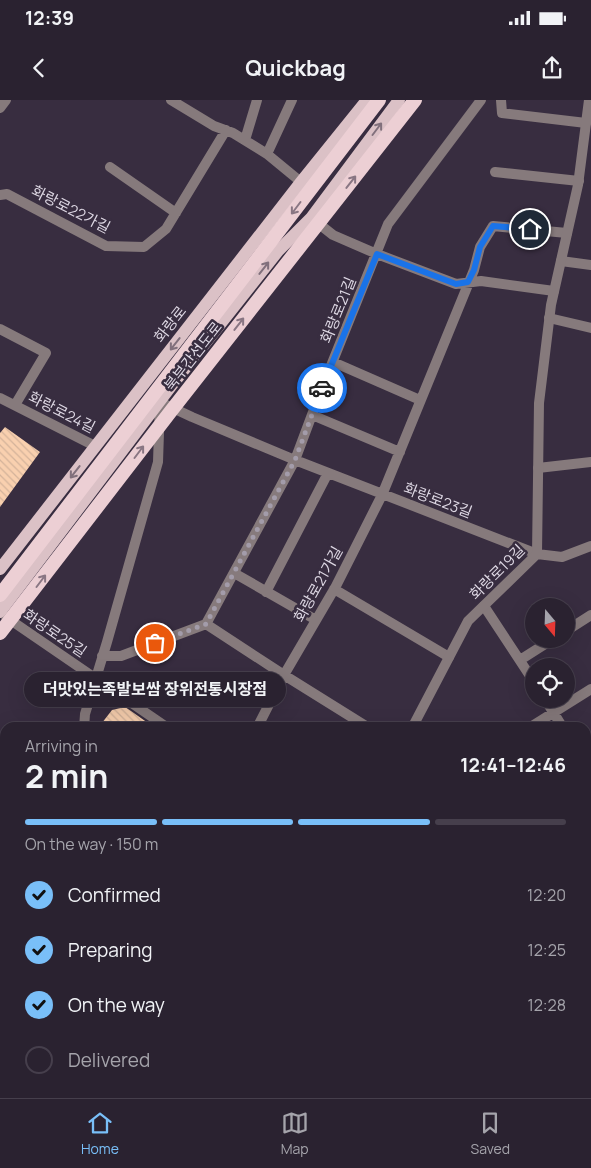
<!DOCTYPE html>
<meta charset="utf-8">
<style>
:root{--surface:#2a2230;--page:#322a38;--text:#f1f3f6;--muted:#a5a4ab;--line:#463f4c;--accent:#79bff8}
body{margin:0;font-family:Manrope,"Noto Sans KR",sans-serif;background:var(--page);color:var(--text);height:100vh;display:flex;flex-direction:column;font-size:19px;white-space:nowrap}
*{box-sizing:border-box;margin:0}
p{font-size:16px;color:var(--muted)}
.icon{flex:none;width:28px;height:28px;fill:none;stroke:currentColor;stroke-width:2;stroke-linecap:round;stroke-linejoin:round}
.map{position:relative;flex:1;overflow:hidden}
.drawer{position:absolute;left:0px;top:622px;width:591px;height:376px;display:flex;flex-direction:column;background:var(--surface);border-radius:15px 15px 0 0;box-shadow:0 5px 20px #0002,0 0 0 1px var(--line)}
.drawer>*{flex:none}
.needle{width:32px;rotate:161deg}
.tools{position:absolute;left:525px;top:498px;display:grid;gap:10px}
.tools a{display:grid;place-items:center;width:50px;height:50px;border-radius:50%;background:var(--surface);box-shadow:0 5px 20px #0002,0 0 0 1px var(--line);font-size:25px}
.pin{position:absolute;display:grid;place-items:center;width:42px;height:42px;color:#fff;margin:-21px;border:2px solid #fff;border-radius:50%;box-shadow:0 1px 5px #0007}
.courier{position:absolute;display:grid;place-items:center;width:50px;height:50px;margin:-25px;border:4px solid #1a73e8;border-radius:50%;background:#fff;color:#222;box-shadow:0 1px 6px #0007}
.bubble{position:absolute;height:35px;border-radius:18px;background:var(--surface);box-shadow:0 5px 20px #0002,0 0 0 1px var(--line);font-size:16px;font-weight:700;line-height:35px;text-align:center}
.overview em{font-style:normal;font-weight:700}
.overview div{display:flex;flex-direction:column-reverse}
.overview{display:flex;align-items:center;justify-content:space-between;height:85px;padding:0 25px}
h1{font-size:32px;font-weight:700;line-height:38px}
.bar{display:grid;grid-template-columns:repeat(4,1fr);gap:8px 5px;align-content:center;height:60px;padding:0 25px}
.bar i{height:6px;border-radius:4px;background:var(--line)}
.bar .current{background:var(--accent)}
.bar p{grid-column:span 4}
ol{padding:0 25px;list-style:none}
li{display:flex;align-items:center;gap:15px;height:55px}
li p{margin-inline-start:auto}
li .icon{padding:5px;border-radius:50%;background:var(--accent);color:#111;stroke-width:4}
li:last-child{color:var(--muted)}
li i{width:28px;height:28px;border:2px solid var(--line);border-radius:50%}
.status{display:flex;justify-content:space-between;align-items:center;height:35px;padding:0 25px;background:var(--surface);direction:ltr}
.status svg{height:14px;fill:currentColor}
header{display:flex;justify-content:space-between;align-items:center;height:65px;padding:0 25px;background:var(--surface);font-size:22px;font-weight:700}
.tab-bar{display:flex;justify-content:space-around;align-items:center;height:70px;border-top:1px solid var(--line);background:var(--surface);font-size:14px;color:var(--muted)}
.tab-bar a{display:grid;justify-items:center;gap:2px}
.tab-bar .current{color:var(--accent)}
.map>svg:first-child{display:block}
</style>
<div class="status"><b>12:39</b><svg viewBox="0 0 49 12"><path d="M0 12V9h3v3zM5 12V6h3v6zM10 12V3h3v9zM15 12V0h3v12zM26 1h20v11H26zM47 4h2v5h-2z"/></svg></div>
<header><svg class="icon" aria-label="back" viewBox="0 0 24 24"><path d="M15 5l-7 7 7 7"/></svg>Quickbag<svg class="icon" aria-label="share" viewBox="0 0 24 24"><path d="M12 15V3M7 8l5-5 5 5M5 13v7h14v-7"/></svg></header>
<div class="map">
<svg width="591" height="998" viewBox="0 0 591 998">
<defs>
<pattern id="building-back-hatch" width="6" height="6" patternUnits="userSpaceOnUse" patternTransform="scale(1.25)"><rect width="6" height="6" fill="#f9d0af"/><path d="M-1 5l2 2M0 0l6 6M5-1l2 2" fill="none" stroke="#d4b39a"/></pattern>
</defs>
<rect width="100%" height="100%" fill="#382d40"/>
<path fill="url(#building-back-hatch)" d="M5,327L40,352L0,407V333Z
M125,607L131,611L155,628H98L112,610Z"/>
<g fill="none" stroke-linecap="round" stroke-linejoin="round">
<path stroke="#867a7c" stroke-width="10" d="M171,0L214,26L233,33L267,54L301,82
M501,0L502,13L586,23
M0,8L6,0
M245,40L257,0
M267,54L292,0
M110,67L176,113
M495,72L579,81
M0,95L7,94L106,146L144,147L166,129L226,30
M314,120L333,135L377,154L456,184L481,181L554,191
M561,161L591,165
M549,218L591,228
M0,229L46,253L15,305
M333,262L420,300
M0,298L95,346
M312,315L400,352
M538,368L591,362
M234,473L316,520
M334,489L449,557
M266,492L328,373
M484,506L534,582
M6,517L168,628
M206,524L284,575L369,628
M566,531L591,515
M102,556H121L206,524L295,360L322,288L388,124L481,0
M520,560L553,539
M545,599L563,628
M84,628L85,614L107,542L158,362L160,302L192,317L295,360L537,454
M257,628L284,575L336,486L382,395L474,170L480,147L493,126L567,133
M529,628L591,589
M586,663L591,670
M586,744L591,741
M586,825L591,822
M586,897L591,894
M0,907L5,895
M586,968L591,965
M172,994L181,998
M512,994L515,998
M60,998L62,994
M319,998L326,994
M427,998L434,994
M540,998L547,994"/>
<path stroke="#867a7c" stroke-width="10" d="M537,454L562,457L591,446
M412,628L468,521L537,454L539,303L551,205L578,85L589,0
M215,998L217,994"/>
<path stroke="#dbc1c6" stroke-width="12" d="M0,469L301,82L367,0
M0,512L172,285L278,151L311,118L399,0"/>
<path stroke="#eccfd4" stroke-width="14" d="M0,495L379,0
M0,533L171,311L415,0"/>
</g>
<defs><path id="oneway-shaft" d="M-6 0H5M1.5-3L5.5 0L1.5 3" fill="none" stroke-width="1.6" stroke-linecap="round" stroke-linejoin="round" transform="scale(1.25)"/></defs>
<g stroke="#81707c">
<use href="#oneway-shaft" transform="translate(377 29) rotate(-53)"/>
<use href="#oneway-shaft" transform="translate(264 168) rotate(-52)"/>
<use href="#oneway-shaft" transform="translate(175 244) rotate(128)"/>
<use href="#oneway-shaft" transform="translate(75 372) rotate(128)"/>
</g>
<g stroke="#897683">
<use href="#oneway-shaft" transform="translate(351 82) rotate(-52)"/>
<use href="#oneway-shaft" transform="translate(296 108) rotate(127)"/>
<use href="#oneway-shaft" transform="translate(239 224) rotate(-52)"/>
<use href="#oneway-shaft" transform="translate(139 352) rotate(-53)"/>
<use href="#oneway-shaft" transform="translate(41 481) rotate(-53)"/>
</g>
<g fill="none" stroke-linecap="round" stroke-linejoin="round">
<path stroke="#a39caa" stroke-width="5" stroke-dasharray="0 9" d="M155,543L206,524L295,360L322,288"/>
<path stroke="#1a73e8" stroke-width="6" d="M322,288L377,154L456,184L468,182L474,170L480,147L493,126L530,129"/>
</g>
<g text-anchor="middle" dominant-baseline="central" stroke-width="5" stroke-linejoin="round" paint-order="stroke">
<g font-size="15" fill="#ddd7e3" stroke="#382d40">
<text transform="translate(71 109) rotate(27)">화랑로22가길</text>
<text transform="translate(338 210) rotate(-68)">화랑로21길</text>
<text transform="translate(170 224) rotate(-52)">화랑로</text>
<text transform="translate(193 256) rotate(-52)">북부간선도로</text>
<text transform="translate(62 312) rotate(27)">화랑로24길</text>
<text transform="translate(438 400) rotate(21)">화랑로23길</text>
<text transform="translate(497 472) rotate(-45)">화랑로19길</text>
<text transform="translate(318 484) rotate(-61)">화랑로21가길</text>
<text transform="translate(55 533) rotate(34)">화랑로25길</text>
</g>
</g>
</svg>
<div class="tools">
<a><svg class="needle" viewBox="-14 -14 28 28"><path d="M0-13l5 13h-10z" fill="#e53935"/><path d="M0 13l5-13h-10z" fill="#a5a4ab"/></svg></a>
<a><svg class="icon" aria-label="locate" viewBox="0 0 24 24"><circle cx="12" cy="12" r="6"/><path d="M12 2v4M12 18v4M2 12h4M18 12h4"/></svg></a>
</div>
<div class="pin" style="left:155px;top:543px;background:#ea580c"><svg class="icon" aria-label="bag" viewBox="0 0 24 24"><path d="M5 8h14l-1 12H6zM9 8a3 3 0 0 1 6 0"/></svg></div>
<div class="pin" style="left:530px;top:129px;background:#1f2937"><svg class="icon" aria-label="home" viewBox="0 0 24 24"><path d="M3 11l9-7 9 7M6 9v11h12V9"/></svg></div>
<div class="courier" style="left:322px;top:288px"><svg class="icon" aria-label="car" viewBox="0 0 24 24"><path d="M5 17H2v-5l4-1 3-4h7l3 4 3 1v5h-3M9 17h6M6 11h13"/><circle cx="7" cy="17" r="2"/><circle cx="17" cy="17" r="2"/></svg></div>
<div class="bubble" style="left:24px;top:572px;width:262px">더맛있는족발보쌈 장위전통시장점</div>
<section class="drawer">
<div class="overview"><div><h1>2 min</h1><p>Arriving in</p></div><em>12:41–12:46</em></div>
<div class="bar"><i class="current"></i><i class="current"></i><i class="current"></i><i></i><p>On the way · 150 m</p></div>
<ol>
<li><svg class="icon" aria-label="check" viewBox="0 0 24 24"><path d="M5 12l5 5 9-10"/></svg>Confirmed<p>12:20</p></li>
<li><svg class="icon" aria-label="check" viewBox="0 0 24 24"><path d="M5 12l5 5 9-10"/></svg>Preparing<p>12:25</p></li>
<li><svg class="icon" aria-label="check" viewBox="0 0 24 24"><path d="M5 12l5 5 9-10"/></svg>On the way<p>12:28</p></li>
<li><i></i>Delivered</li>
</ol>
</section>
</div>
<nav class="tab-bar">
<a class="current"><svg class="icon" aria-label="home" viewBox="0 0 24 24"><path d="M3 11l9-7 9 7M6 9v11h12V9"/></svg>Home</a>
<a><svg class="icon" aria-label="map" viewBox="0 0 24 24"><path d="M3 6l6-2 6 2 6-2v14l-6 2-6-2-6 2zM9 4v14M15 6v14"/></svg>Map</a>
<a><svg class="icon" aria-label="saved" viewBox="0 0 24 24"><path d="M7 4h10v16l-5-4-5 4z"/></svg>Saved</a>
</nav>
